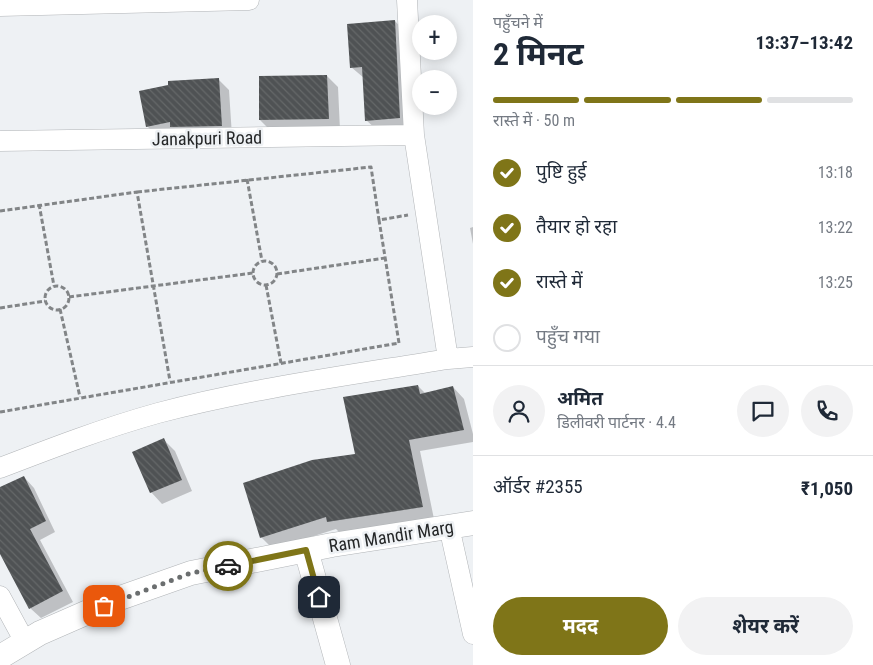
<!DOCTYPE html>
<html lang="hi">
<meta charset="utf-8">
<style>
:root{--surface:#fff;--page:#f2f2f3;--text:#1f2937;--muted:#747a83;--line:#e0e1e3;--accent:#7f7518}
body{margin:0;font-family:"Roboto Condensed","Noto Sans Devanagari",sans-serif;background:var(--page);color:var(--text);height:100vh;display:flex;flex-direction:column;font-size:19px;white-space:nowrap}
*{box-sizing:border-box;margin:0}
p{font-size:16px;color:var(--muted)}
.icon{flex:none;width:28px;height:28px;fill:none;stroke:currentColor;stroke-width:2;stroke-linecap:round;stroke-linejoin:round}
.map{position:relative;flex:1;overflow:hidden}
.details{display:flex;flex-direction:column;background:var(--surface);width:400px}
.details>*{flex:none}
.fabs{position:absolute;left:412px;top:15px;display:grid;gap:10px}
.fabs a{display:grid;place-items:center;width:45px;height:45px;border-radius:50%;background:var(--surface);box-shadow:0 2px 12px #0003;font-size:25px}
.pin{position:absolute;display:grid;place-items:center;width:42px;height:42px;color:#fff;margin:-21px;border-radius:10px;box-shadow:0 2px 8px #0006}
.courier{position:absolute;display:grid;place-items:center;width:50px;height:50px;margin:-25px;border:4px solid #7f7518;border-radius:50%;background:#fff;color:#222;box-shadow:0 1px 6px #0007}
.overview em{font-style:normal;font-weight:700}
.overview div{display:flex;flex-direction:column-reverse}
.overview{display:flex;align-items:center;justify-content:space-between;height:85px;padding:0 20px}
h1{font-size:32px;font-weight:700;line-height:38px}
.bar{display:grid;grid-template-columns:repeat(4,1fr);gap:8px 5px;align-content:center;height:60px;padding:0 20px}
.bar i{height:6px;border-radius:4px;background:var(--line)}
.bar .active{background:var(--accent)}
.bar p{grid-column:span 4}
.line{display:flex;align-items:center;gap:12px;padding:0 20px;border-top:1px solid var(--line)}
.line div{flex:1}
.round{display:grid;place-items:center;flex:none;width:52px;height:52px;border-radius:26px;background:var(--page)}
ol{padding:0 20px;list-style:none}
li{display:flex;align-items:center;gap:15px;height:55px}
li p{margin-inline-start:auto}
li .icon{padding:5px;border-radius:50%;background:var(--accent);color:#fff;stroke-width:4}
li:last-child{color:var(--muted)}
li i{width:28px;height:28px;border:2px solid var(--line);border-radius:50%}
.cta{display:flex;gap:10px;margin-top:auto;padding:10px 20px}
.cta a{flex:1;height:58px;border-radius:30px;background:var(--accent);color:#fff;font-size:20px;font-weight:700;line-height:58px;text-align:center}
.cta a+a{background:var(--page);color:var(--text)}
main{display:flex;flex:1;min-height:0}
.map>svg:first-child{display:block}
</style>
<main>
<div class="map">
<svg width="473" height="665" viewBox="0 0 473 665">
<defs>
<pattern id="building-back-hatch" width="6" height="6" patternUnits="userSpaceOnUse" patternTransform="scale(1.25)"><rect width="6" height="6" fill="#4f5254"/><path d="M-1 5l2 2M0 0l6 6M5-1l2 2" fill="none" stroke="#656869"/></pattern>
</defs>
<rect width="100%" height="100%" fill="#eef1f4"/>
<path fill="#0003" d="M395,21L406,33L411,129L378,131L366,120L364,78L351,67Z
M327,76L338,87L340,130L271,131L260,120Z
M218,79L229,90L232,136L158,137L147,126Z
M473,227V244L470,228Z
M418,386L426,394L453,387L464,399L473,434V442L420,451L434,519L340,533L336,529L273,549L261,537L356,455Z
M164,440L175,451L192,491L162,504L151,492Z
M24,477L34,488L55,532L40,540L73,602L41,618L30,608L0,553V490Z"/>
<path fill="url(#building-back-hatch)" d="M395,20L400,118L365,121L362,67L350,68L347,24Z
M327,75L329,119L259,120V76Z
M219,78L222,126L170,127V122L146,127L139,91L168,85V81Z
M418,385L420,394L453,386L464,430L409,440L423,507L327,522L326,517L260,538L243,483L312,460L355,454L343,397Z
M164,438L182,480L150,493L132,452Z
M24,476L46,521L30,529L63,591L29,609L0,554V487Z"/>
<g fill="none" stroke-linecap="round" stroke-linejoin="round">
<g stroke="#b1b4b7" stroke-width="21">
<path id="minor" d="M0,6L249,0
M0,141L414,135
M448,359L473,357
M0,468C52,448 104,428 158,413C253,388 351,375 448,359L414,135L407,0
M452,540L473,634
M0,596L25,642"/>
</g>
<g stroke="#b1b4b7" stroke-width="25">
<path id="tertiary" d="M306,550L338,665
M0,657L40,633L120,598L191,573L332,545L473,523"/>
</g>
<path stroke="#828587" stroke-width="3" stroke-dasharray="5 2.5" stroke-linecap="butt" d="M247,179L262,261
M137,192L371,167L379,220
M39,204L54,286
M0,211L137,192L170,381
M253 273a12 12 0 1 1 24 0a12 12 0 1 1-24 0Z
M277,274L385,258
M266,285L281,363
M45 298a12 12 0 1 1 24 0a12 12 0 1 1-24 0Z
M69,297L253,273
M0,308L45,301
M60,309L80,397
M0,412L399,343L379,220L408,215"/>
<use href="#minor" stroke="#fff" stroke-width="20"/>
<use href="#tertiary" stroke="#fff" stroke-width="24"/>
</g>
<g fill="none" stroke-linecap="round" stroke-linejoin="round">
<path stroke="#6b6e6f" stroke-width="5" stroke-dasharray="0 9" d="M104,606L191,573L228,566"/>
<path stroke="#7f7518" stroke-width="6" d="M228,566L306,550L319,597"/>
</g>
<g text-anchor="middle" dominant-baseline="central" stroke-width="5" stroke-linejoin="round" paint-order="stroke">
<g font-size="18" fill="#252728" stroke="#eef1f4">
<text transform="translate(207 138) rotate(-1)">Janakpuri Road</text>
<text transform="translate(391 536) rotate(-9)">Ram Mandir Marg</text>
</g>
</g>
</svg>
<div class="fabs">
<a>+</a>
<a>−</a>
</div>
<div class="pin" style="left:104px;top:606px;background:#ea580c"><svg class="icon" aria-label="bag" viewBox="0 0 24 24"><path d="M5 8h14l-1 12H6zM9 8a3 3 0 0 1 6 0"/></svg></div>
<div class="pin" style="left:319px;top:597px;background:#1f2937"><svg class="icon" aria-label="home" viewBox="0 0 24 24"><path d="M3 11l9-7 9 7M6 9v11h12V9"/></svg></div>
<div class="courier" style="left:228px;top:566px"><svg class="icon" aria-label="car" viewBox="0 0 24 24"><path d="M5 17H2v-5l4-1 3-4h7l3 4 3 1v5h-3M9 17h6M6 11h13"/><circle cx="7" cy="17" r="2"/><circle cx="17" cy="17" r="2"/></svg></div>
</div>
<section class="details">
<div class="overview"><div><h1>2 मिनट</h1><p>पहुँचने में</p></div><em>13:37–13:42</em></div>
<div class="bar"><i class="active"></i><i class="active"></i><i class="active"></i><i></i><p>रास्ते में · 50 m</p></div>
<ol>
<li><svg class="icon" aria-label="check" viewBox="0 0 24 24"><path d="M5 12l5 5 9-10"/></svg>पुष्टि हुई<p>13:18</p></li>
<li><svg class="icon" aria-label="check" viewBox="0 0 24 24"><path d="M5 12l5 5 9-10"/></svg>तैयार हो रहा<p>13:22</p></li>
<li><svg class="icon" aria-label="check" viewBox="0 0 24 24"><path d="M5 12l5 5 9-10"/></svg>रास्ते में<p>13:25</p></li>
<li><i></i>पहुँच गया</li>
</ol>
<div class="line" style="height:90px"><a class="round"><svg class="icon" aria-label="person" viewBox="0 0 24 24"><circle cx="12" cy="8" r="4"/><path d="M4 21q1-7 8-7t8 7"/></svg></a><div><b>अमित</b><p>डिलीवरी पार्टनर · 4.4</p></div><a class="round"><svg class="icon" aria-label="chat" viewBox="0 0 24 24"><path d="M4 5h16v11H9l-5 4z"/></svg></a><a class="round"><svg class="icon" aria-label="phone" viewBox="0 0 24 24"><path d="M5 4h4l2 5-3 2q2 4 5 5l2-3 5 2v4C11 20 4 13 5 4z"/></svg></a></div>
<div class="line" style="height:65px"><div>ऑर्डर #2355</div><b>₹1,050</b></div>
<div class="cta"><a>मदद</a><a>शेयर करें</a></div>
</section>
</main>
